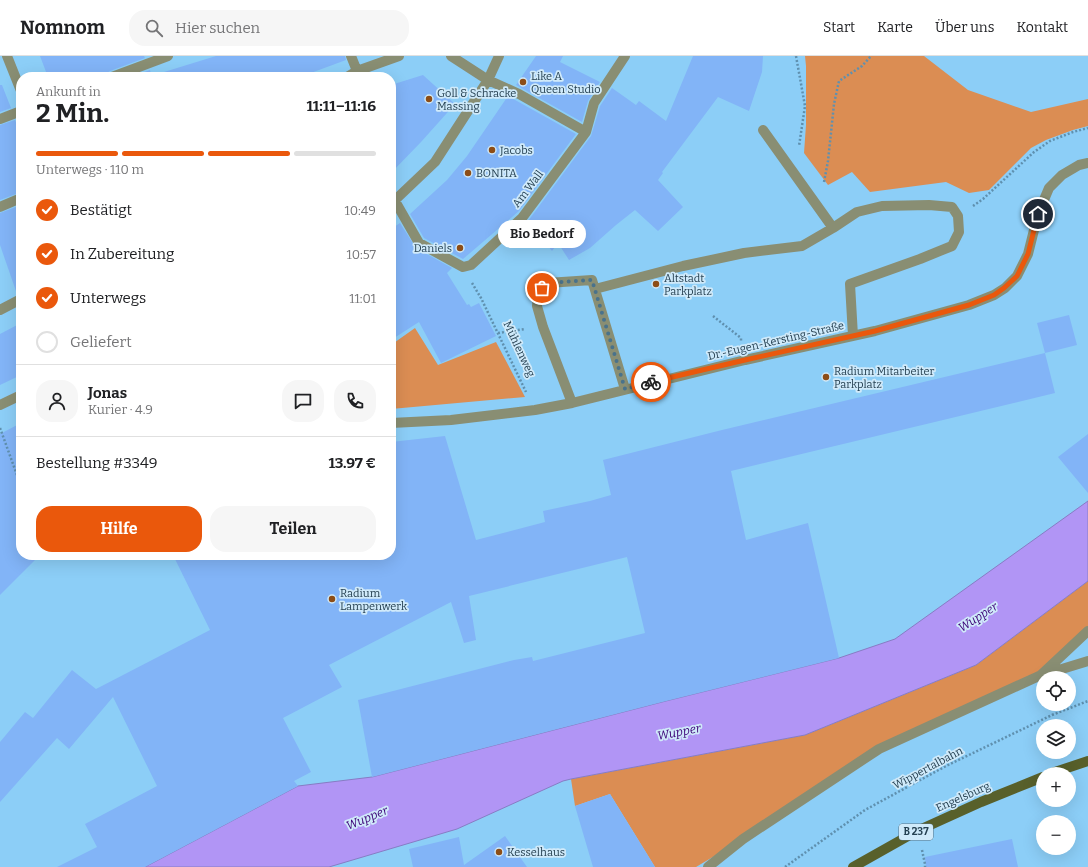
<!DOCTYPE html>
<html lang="de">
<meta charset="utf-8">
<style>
:root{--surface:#fff;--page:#f6f6f6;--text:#202124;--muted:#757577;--line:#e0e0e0;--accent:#ea580c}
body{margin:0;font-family:Bitter,serif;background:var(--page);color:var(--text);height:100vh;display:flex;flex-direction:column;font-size:15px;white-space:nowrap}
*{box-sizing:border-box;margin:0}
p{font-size:13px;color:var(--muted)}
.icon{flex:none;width:22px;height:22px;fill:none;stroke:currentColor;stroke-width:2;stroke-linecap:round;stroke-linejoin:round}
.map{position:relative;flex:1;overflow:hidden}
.sheet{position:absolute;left:16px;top:16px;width:380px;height:488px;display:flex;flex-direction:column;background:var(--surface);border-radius:16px;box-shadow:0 4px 16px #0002}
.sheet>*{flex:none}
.controls{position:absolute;left:1036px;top:615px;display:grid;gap:8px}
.controls a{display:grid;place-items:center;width:40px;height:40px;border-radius:50%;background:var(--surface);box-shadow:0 4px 16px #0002;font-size:20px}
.pin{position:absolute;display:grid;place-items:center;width:34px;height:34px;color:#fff;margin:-17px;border:2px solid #fff;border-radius:50%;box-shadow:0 1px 4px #0007}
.courier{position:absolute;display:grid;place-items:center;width:40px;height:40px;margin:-20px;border:3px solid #ea580c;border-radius:50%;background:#fff;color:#222;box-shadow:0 1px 5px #0007}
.bubble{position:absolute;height:28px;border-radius:14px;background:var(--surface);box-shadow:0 4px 16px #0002;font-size:13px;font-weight:700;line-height:28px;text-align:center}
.head em{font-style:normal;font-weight:700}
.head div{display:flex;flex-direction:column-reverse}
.head{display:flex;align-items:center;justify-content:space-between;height:68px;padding:0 20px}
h1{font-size:26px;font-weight:700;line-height:30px}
.bar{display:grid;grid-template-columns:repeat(4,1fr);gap:6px 4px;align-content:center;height:48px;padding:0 20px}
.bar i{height:5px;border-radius:3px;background:var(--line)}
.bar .current{background:var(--accent)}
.bar p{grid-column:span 4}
.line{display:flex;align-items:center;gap:10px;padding:0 20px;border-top:1px solid var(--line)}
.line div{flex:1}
.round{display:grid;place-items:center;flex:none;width:42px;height:42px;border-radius:16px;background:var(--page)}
ol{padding:0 20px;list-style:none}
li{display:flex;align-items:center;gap:12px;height:44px}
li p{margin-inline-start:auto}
li .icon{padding:4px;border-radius:50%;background:var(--accent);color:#fff;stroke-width:4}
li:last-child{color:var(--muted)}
li i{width:22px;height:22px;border:2px solid var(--line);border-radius:50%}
.cta{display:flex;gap:8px;margin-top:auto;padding:8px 20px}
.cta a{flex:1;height:46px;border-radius:16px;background:var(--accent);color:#fff;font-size:16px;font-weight:700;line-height:46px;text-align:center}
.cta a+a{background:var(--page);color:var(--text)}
header{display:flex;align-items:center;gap:24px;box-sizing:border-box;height:56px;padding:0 20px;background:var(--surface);border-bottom:1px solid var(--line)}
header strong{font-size:19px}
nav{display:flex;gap:22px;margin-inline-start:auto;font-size:14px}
.search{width:280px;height:36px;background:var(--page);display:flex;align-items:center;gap:10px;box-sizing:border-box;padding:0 14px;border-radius:16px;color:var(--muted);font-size:15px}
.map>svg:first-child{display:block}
</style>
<header>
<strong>Nomnom</strong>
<div class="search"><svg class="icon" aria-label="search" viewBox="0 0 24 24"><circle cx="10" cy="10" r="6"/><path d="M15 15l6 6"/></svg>Hier suchen</div>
<nav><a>Start</a><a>Karte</a><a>Über uns</a><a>Kontakt</a></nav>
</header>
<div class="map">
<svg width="1088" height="811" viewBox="0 0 1088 811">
<rect width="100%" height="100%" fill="#8ccef7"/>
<path fill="#db8d53" d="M805,0H924L968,34L1031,56L1088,43V70L1073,74L1046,84L1031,92L989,134L969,137L946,126L870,136L852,116L828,129L804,97L806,69V10Z
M415,272L438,309L496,286L525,341L391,353V289Z
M1088,525V575L1039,620L879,693L743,783L696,811H655L610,738L575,750L571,723L805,679L976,609Z"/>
<path fill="#b195f5" stroke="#877cc4" d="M1088,445V525L976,609L805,679L571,723L563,725L457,773L329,811H145L298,730L372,721L666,645L839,602L895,583Z"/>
<path fill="#82b4f7" d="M40,0H144L145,2L110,15L107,17L106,21H48Z
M216,0H345L346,4L300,21H165L164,16Z
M536,0H563L560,6L600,26L588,45L582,66L516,29Z
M693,0H763L762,16L749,55L718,41L662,116L663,117L658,124L683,151L658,175L635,154L616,169L590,192L569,204L558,187L552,195L528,165L591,80L600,50L612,32L636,49L639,45L666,65Z
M150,14L152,21H131Z
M423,19L455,48L421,86L391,117V29Z
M0,29H2L11,52L0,56Z
M508,40L576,78L519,155L463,203L424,182L410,158L447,124L467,100Z
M15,64L21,79V136L0,144V69Z
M21,149V237L17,238L0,189V157Z
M400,167L416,192L452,212L447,217L467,249L469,248L471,251L479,247L496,280L441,307L419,266L391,284V173Z
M1069,259L1077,289L1045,297L1037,267Z
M21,267V319L0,329V278Z
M1045,297L1055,337L731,415L746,484L808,467L839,602L666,645L372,721L358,644L514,604L532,601L533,605L645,577L627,501L469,540L476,584L464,587L451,546L329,609L342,631L283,662L311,716L294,725L298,730L145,811H57L97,791L85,768L157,730L113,641L69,693L57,682L0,746V686L25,656L33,662L72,614L96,633L210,574L173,499H391V386L445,380L476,484L545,466L543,455L590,445L611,439L603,404L722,374Z
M21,367V499H40L0,539V378Z
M1088,378V437L1058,401Z
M610,738L655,811H593L575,750Z
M505,780L527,811H413L409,793L459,781L464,809Z
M1012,783L1018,811H926L925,801Z"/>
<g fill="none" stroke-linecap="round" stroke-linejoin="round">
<path stroke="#5f90af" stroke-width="2.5" stroke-dasharray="2 2" stroke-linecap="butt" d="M796,0L805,50L799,90
M824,126L828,105L834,48L839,25L862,10L871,0
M973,150L983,143L1034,96L1050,85L1073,76L1088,72
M472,227L481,242L526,336
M713,260L741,282V286
M498,277L525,273
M0,372L17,419
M922,794L925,808V811
M785,811L865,754L946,710L1052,659L1088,645"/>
<path stroke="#898e73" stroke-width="10" d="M7,0L21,35
M351,0L357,15
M112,21L168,0
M347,21L357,15L399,0
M0,63L21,55
M763,74L833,172
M586,76L594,47L625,0
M391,138L419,187L463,211L471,209L522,162L586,76L519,38L488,24L451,0
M391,146L394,145L435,106L488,24L499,0
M0,151L21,142
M595,233L683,210L744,197L802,190L833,172L857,156L882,150L929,149L952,151L958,160L959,176L952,190L920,203L850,228L853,280
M0,254L21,243
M572,347L543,271L537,250L538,239L541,232L547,227L592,224L625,333
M0,349L21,339
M391,367L451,364L535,354L572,347L745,304L875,275L969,249L994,239L1005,232L1017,220L1028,198L1038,158L1049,132L1062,119L1079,109L1088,107
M1041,619L1088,575
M708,811L743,783L879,693L1039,620L1088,605"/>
<path stroke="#58602b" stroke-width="10" d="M1049,718L1088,705
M853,811L917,775L981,746L1043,721"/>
</g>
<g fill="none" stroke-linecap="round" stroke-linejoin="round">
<path stroke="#49728b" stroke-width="4" stroke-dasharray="0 7.2" d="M542,232L547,227L592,224L625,333L651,326"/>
<path stroke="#ea580c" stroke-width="5" d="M651,326L745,304L875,275L969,249L994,239L1004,232L1017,220L1028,198L1038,158"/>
</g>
<g fill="#8d4d16" stroke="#d0eafa" stroke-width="1.5">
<circle cx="523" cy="26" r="4"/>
<circle cx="429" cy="43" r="4"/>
<circle cx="492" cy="94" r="4"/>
<circle cx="468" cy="117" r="4"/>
<circle cx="460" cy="192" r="4"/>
<circle cx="656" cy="228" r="4"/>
<circle cx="826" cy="321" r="4"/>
<circle cx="332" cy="543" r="4"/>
<circle cx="499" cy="796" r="4"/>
</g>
<g text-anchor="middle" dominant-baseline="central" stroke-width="3.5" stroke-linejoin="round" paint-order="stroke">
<rect fill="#d0eafa" stroke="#587384" stroke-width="1" x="899" y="768" width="34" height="16" rx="3"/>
<g font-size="10" font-weight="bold" fill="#254051">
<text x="916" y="776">B 237</text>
</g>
<g font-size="11" fill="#254051" stroke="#d0eafa" text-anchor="start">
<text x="531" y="20">Like A<tspan x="531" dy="13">Queen Studio</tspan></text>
<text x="437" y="37">Goll &amp; Schracke<tspan x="437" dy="13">Massing</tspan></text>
<text x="500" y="94">Jacobs</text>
<text x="476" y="117">BONITA</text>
<text x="452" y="192" text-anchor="end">Daniels</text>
<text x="664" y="222">Altstadt<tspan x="664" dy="13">Parkplatz</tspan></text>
<text x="834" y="315">Radium Mitarbeiter<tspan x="834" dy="13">Parkplatz</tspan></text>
<text x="340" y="537">Radium<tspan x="340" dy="13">Lampenwerk</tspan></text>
<text x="507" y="796">Kesselhaus</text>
</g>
<g font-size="11" fill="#254051" stroke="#d0eafa">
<text transform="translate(528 133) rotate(-53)">Am Wall</text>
<text transform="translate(776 285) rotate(-13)">Dr.-Eugen-Kersting-Straße</text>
<text transform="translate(519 293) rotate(65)">Mühlenweg</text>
<text transform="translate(928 712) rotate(-28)">Wippertalbahn</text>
<text transform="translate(963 741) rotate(-24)">Engelsburg</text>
</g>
<g font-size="12" font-style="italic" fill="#3b0076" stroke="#d0eafa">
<text transform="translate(978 561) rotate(-33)">Wupper</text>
<text transform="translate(679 676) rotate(-11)">Wupper</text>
<text transform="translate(367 762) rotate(-22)">Wupper</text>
</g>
</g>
</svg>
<div class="controls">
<a><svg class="icon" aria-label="locate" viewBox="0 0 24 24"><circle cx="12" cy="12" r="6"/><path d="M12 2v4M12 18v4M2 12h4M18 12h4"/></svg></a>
<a><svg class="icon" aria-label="layers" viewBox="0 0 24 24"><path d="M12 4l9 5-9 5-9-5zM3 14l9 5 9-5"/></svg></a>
<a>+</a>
<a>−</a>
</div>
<div class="pin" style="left:542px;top:232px;background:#ea580c"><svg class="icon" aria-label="bag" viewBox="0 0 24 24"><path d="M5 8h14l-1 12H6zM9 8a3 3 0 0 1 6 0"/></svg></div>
<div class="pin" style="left:1038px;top:158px;background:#1f2937"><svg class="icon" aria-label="home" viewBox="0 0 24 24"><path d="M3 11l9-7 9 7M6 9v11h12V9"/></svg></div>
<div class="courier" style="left:651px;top:326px"><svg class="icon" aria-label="bike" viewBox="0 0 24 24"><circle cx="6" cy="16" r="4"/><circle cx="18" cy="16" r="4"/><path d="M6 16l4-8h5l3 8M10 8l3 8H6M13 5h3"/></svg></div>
<div class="bubble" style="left:498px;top:164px;width:88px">Bio Bedorf</div>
<section class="sheet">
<div class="head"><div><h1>2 Min.</h1><p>Ankunft in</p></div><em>11:11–11:16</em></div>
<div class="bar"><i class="current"></i><i class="current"></i><i class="current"></i><i></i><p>Unterwegs · 110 m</p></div>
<ol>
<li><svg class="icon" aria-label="check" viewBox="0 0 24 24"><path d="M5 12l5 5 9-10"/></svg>Bestätigt<p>10:49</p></li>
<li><svg class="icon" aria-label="check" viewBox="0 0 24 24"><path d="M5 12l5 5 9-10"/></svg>In Zubereitung<p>10:57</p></li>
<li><svg class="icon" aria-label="check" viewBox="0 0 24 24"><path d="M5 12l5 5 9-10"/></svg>Unterwegs<p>11:01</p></li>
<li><i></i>Geliefert</li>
</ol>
<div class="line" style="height:72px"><a class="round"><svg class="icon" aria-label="person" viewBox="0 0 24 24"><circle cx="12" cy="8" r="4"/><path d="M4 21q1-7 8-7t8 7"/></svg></a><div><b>Jonas</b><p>Kurier · 4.9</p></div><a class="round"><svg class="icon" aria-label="chat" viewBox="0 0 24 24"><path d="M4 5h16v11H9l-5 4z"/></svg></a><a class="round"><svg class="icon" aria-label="phone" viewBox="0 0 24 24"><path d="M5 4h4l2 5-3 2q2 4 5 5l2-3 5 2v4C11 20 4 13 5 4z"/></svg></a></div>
<div class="line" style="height:52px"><div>Bestellung #3349</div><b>13.97 €</b></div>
<div class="cta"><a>Hilfe</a><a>Teilen</a></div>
</section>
</div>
